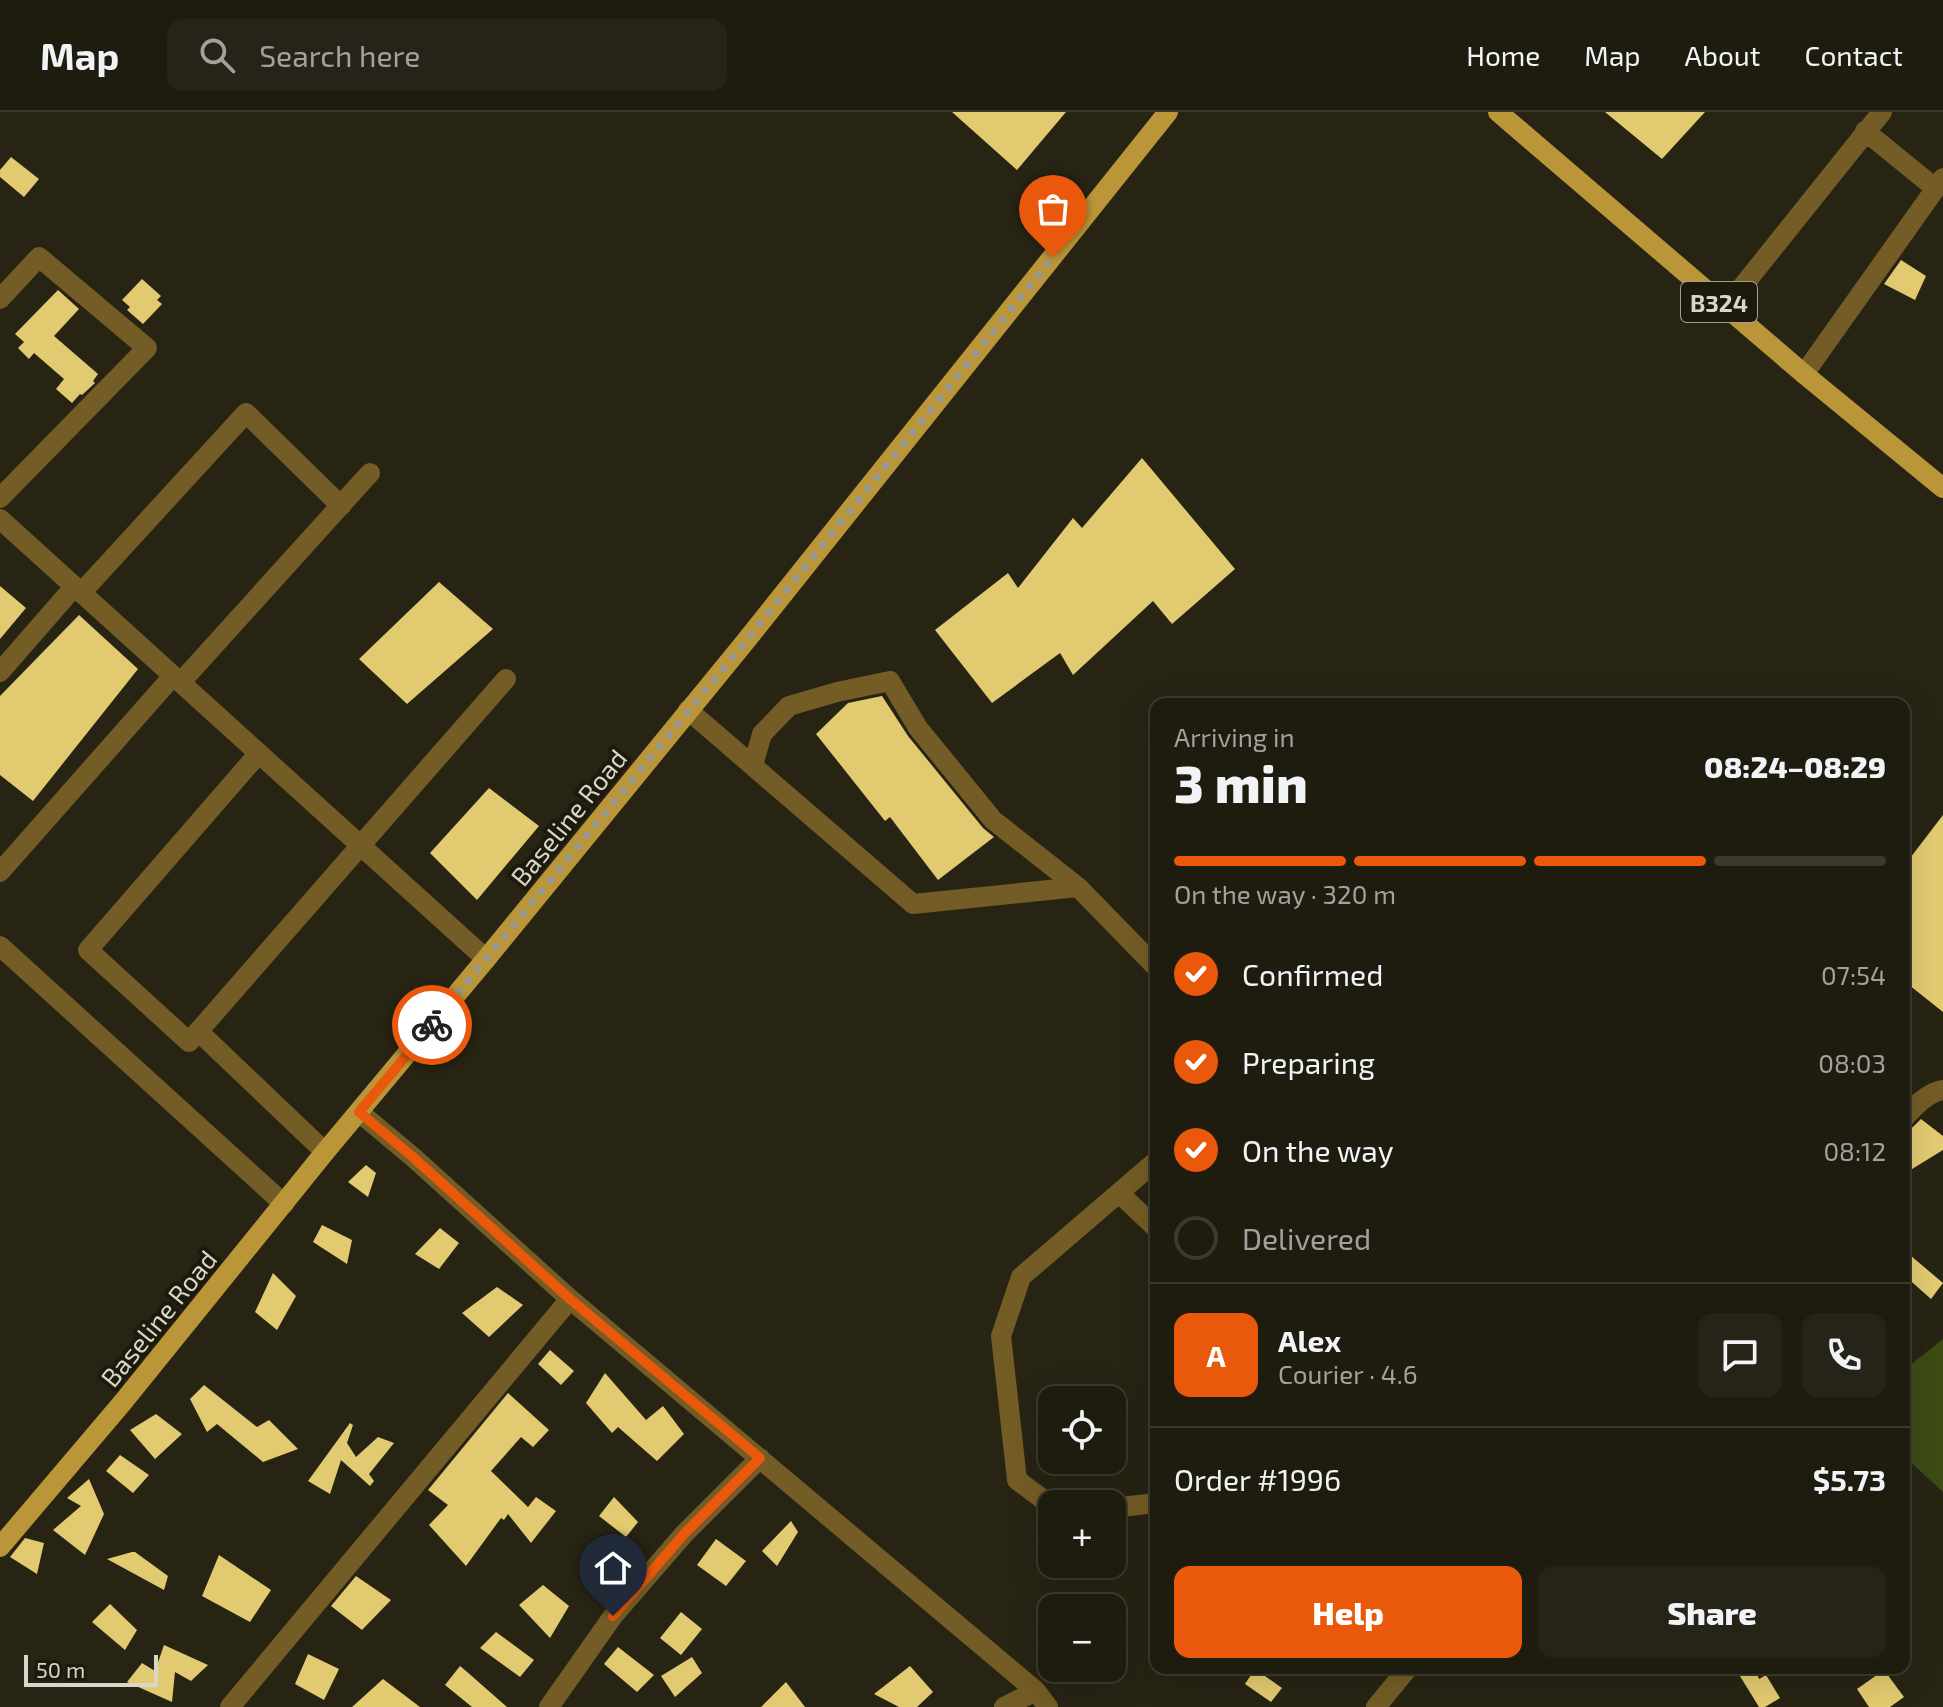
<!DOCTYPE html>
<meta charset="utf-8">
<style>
:root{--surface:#1e1b0f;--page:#262418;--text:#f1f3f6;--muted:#a1a19e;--line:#3c392f;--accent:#ea580c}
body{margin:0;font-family:"Exo 2",sans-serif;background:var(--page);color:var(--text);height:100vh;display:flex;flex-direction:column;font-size:30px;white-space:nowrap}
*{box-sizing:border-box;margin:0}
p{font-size:26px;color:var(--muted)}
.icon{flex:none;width:44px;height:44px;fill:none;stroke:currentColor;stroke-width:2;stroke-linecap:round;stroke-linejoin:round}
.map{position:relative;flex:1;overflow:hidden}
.side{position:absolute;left:1150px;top:586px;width:760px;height:976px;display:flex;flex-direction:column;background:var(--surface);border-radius:16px;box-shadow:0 8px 32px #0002,0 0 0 2px var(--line)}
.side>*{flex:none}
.buttons{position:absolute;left:1038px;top:1274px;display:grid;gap:16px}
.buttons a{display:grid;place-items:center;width:88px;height:88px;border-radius:16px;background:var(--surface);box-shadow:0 8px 32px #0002,0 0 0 2px var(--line);font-size:40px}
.scale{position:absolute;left:24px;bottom:20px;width:134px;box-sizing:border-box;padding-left:8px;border:4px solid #d8d5cb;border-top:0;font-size:22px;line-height:28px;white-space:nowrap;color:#d8d5cb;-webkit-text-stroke:6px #1e1a0b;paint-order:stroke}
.pin{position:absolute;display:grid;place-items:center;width:68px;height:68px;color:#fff;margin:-82px -34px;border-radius:50% 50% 50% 0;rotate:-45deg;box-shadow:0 0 8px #0007}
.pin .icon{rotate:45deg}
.courier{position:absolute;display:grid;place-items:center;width:80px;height:80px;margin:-40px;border:6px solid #ea580c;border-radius:50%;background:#fff;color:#222;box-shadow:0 2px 10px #0007}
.summary em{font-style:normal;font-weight:800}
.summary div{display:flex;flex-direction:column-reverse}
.summary{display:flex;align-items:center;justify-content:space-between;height:136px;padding:0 24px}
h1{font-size:52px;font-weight:800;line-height:60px}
.bar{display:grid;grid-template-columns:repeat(4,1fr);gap:12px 8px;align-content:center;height:96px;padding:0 24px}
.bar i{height:10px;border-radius:6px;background:var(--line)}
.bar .active{background:var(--accent)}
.bar p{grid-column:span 4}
.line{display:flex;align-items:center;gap:20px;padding:0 24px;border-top:2px solid var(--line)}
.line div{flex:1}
.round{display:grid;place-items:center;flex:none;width:84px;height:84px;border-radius:16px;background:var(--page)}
ol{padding:0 24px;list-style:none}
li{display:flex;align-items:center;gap:24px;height:88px}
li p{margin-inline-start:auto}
li .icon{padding:8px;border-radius:50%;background:var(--accent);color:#fff;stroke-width:4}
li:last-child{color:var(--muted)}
li i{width:44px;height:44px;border:4px solid var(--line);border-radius:50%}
.action{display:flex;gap:16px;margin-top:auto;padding:16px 24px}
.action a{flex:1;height:92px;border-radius:16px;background:var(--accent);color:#fff;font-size:32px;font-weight:800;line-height:92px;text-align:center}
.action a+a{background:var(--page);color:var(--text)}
header{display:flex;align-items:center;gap:48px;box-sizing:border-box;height:112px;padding:0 40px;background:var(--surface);border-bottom:2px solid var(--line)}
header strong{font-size:38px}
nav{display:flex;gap:44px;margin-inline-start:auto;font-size:28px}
.search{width:560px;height:72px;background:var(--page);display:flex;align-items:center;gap:20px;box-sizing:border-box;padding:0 28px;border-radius:16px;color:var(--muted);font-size:30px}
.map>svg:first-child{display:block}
</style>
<header>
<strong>Map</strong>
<div class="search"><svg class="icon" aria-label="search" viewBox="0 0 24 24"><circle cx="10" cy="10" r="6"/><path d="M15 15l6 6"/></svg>Search here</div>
<nav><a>Home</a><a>Map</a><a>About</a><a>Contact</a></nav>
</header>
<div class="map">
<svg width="1943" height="1595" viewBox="0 0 1943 1595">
<rect width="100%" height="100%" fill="#282414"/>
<path fill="#3d4c15" d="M1943,1227V1380L1904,1344V1258Z"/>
<path fill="#e2ca70" d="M952,0H1066L1017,58Z
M1605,0H1705L1662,47Z
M11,45L39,67L24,85L0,65V58Z
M1901,148L1926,164L1915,188L1884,172Z
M142,167L161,184L157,188L162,192L143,212L127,198L130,195L122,188Z
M58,178L79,197L54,224L98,262L93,269L95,271L82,283L80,282L72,291L56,277L64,267L34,241L29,247L18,236L24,230L15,222Z
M1142,346L1235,457L1172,512L1153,489L1073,563L1060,541L992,591L935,518L1008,461L1018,476L1073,406L1082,416Z
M439,470L493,517L407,592L359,547Z
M0,474L26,496L0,527Z
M79,503L138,557L33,689L0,663V584Z
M882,584L908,624L983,716L994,725L938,768L890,705L885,709L816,622L848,591Z
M489,676L539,714L477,788L430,741Z
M1943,703V900L1904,869V754Z
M1921,1007L1943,1024V1038L1904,1062V1019L1913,1015Z
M366,1053L376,1061L368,1085L348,1070Z
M322,1113L352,1128L347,1152L313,1130Z
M440,1116L459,1131L439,1157L415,1142Z
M1904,1138L1943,1171L1931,1187L1904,1163Z
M273,1161L296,1184L277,1218L255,1200Z
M497,1175L523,1193L489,1225L462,1201Z
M550,1238L574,1259L561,1273L538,1252Z
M605,1261L646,1308L663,1294L684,1322L657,1349L618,1315L612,1321L586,1291Z
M204,1273L257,1315L269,1308L298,1337L263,1350L217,1312L207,1320L190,1287Z
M508,1281L549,1318L533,1335L521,1325L491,1359L528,1395L536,1385L556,1399L531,1431L508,1402L504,1408L501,1406L466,1454L429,1413L448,1393L428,1378Z
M156,1302L182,1322L155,1347L130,1318Z
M350,1311L353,1313L347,1331L356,1345L378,1325L394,1331L369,1362L374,1369L370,1374L341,1348L330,1382L308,1369Z
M120,1343L149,1363L133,1381L106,1359Z
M89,1367L104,1402L85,1443L53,1418L81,1394L67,1386Z
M614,1385L638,1410L626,1425L599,1404Z
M791,1409L798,1420L777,1454L762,1439Z
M25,1426L44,1431L37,1462L10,1445Z
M716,1427L746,1449L726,1474L697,1453Z
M132,1440H135L168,1464L164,1478L107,1447Z
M219,1443L271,1478L250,1510L202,1484Z
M356,1464L391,1488L362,1518L331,1494Z
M543,1473L569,1494L550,1526L519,1493Z
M110,1492L137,1518L125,1538L92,1510Z
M681,1500L702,1517L681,1543L660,1526Z
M496,1520L534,1548L520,1565L480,1536Z
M164,1533L208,1553L191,1569L175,1560L172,1590L127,1570L142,1551L155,1559Z
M618,1535L654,1563L637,1580L604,1552Z
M308,1542L339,1557L324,1588L295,1572Z
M692,1545L702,1561L675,1585L661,1564Z
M460,1554L466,1559L507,1595H472L445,1573Z
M910,1554L933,1580L917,1595H899L874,1582Z
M1735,1556H1755L1759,1567L1766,1563L1780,1586L1765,1595H1759Z
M1255,1557L1282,1576L1271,1590L1245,1572Z
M1884,1558L1904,1585L1890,1595H1869L1857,1577Z
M383,1567L420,1595H352Z
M786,1570L805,1595H761Z"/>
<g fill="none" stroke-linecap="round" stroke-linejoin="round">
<path stroke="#735c25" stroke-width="20" d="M1865,19L1935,76
M0,187L39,145L147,236L0,386
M1726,195L1882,0
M1804,262L1943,66
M0,407L486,847
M81,481L246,301L341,394
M0,560L74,475
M181,570L370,361
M688,598L913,792L1078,775L1156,855
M259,641L88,838L189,930L506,567
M753,653L762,622L789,594L837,580L890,569L918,616L993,708L1078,775
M0,760L173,564
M0,834L284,1092
M198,919L325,1040
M359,1000L414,1046L570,1187L1036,1579L1048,1595
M1904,1006C1914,995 1928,980 1943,978
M1119,1081L1156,1116
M1052,1394L1017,1368L1001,1224L1021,1165L1156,1049
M1112,1396L1156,1391
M230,1595L570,1187
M549,1595L613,1504L684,1422L760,1346
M1004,1595L1036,1579
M1376,1595L1408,1556"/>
<path stroke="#bb9638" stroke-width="20" d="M1498,0L1804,262L1943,376
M0,1435L123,1290L325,1040L486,847L745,530L1168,0"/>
</g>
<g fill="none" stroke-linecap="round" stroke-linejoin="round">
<path stroke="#9a978b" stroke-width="8" stroke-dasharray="0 14.4" d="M432,913L745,530L1053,145"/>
<path stroke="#ea580c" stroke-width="10" d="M432,913L359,1000L414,1046L570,1187L760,1346L684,1422L613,1504"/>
</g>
<g text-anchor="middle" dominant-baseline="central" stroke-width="8" stroke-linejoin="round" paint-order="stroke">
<rect fill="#1e1a0b" stroke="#a09d91" stroke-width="2" x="1681" y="170" width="76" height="40" rx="6"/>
<g font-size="24" font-weight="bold" fill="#d8d5cb">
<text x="1719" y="190">B324</text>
</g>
<g font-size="26" fill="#d8d5cb" stroke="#1e1a0b">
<text transform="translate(568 705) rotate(-51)">Baseline Road</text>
<text transform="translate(158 1206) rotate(-51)">Baseline Road</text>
</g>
</g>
</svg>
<div class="buttons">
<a><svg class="icon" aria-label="locate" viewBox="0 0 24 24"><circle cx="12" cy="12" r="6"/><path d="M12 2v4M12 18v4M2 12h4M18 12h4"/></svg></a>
<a>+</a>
<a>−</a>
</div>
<div class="scale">50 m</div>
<div class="pin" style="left:1053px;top:145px;background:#ea580c"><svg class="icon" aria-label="bag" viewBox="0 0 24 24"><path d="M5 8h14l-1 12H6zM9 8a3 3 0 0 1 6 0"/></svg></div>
<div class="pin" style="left:613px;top:1504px;background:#1f2937"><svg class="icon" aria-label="home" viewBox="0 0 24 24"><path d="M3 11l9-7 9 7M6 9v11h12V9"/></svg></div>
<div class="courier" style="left:432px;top:913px"><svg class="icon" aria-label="bike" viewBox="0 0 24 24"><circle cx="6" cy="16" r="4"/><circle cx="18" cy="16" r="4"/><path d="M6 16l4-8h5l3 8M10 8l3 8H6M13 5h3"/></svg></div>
<section class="side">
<div class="summary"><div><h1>3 min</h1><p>Arriving in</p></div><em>08:24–08:29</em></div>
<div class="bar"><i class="active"></i><i class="active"></i><i class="active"></i><i></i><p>On the way · 320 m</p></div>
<ol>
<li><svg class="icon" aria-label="check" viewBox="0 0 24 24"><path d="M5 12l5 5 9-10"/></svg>Confirmed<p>07:54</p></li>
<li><svg class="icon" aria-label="check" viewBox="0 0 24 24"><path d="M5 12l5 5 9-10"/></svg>Preparing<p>08:03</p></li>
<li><svg class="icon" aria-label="check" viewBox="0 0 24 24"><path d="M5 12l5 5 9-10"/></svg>On the way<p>08:12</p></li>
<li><i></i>Delivered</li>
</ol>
<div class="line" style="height:144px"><b class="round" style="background:var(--accent);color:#fff">A</b><div><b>Alex</b><p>Courier · 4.6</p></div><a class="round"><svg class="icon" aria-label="chat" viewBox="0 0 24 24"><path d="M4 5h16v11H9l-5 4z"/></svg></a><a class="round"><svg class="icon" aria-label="phone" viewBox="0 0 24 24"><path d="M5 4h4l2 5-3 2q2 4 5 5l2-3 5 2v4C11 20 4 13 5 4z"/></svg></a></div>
<div class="line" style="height:104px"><div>Order #1996</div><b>$5.73</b></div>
<div class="action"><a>Help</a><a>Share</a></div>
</section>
</div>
